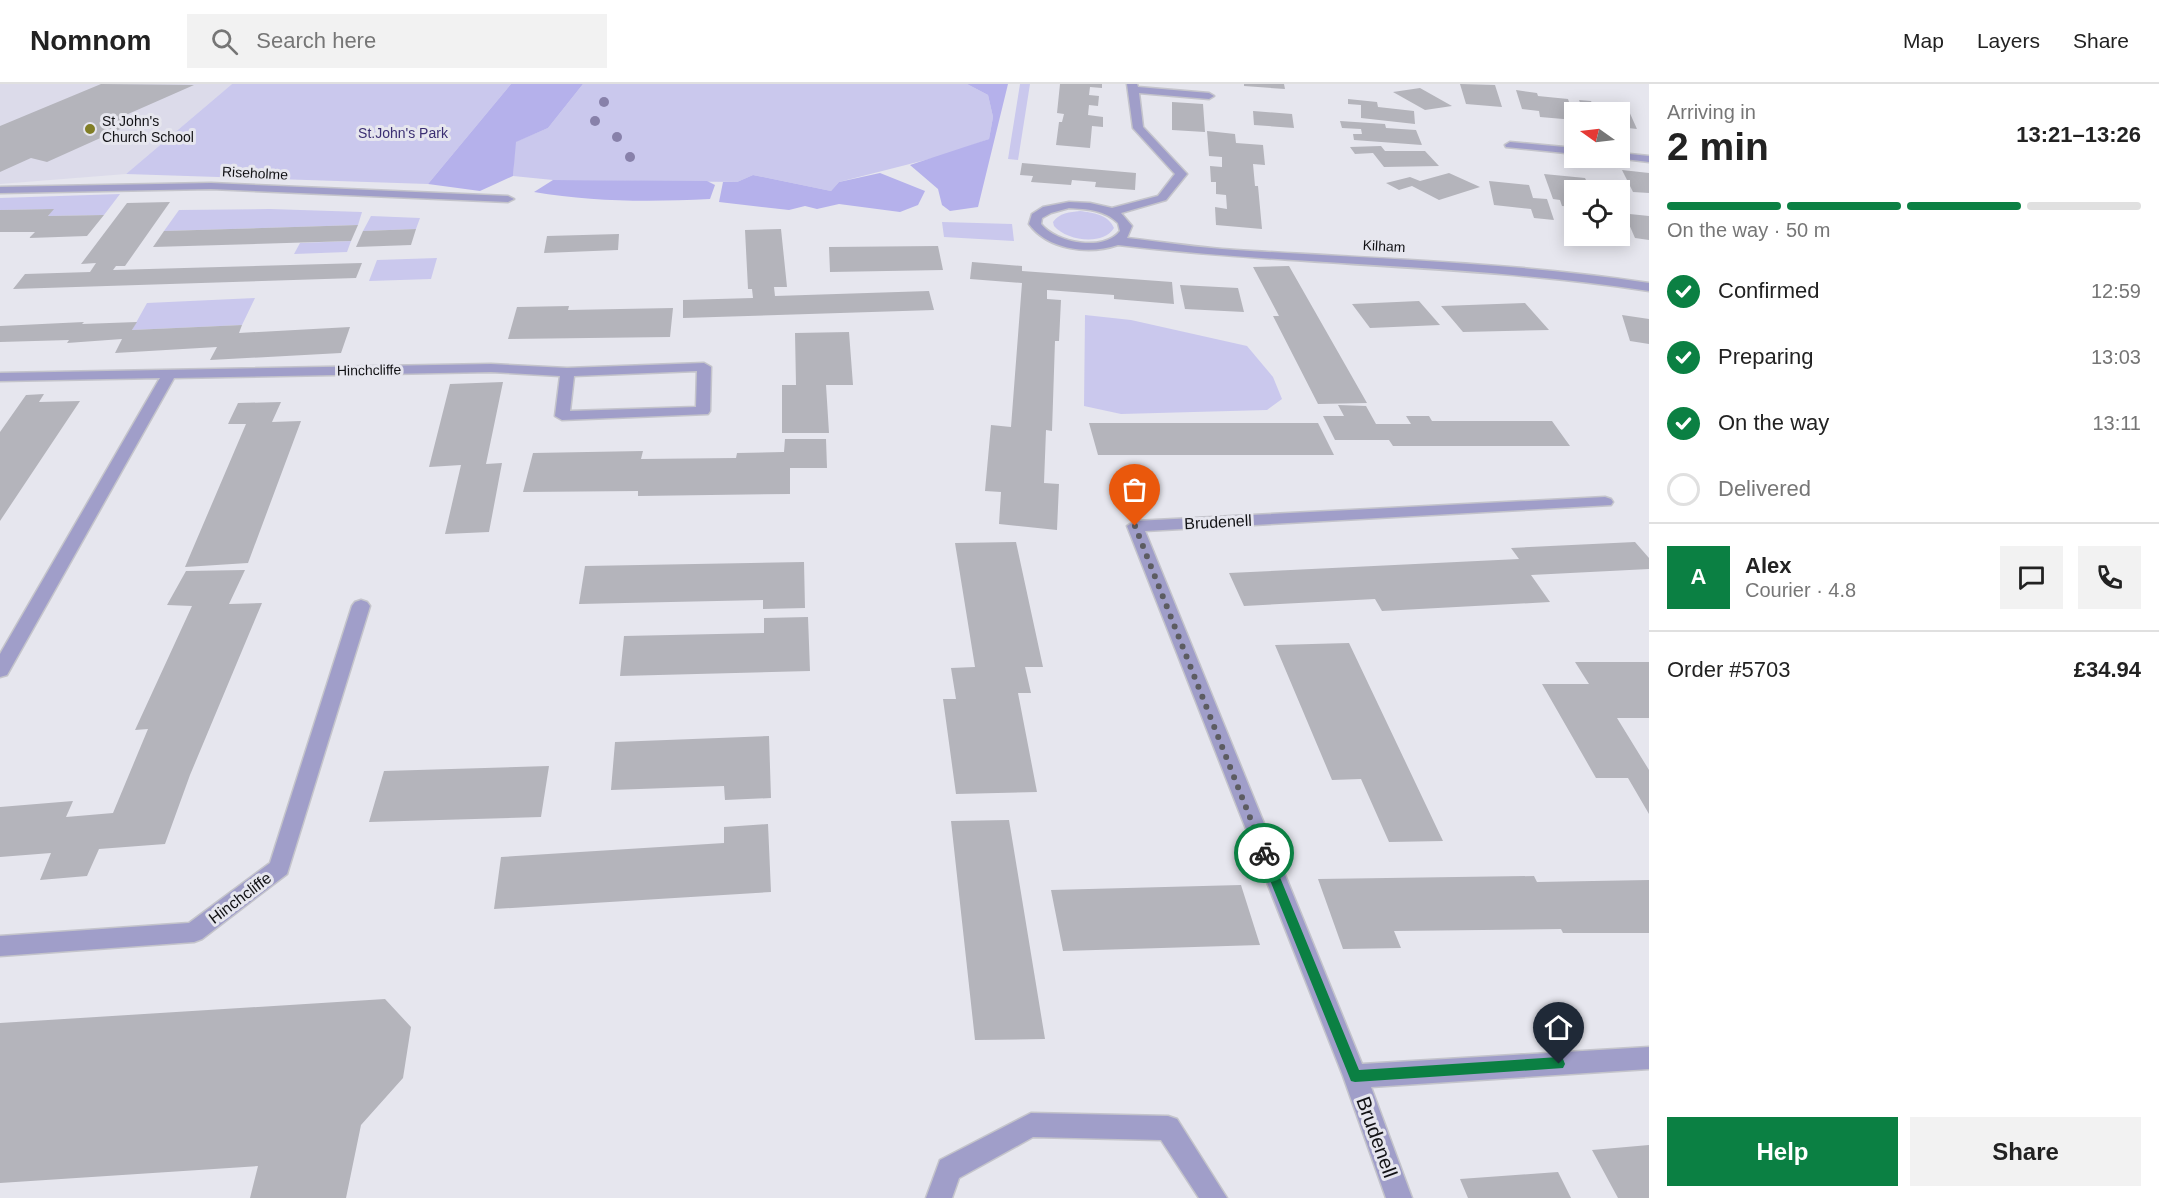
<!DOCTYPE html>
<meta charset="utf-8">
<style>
:root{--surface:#fff;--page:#f2f2f2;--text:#222;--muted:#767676;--line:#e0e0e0;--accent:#0b8043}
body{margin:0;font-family:Arial,sans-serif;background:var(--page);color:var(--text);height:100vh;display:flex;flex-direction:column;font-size:22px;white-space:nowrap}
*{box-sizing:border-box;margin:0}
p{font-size:20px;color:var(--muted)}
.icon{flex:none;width:33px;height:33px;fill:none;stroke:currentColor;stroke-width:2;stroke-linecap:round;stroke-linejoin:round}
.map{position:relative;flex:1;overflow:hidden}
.panel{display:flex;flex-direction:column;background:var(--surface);width:510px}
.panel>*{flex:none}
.needle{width:39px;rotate:284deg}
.controls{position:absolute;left:1564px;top:18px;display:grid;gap:12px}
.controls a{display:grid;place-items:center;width:66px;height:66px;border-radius:0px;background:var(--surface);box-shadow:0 3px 15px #0003;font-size:30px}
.pin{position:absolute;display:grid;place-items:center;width:51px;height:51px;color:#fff;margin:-62px -26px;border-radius:50% 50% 50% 0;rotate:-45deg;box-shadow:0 0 6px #0007}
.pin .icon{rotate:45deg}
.courier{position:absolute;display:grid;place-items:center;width:60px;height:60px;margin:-30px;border:4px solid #0b8043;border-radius:50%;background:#fff;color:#222;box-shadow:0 2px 8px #0007}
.summary em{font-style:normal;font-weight:700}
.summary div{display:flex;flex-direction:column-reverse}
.summary{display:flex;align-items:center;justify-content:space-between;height:102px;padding:0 18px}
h1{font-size:39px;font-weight:700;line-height:45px}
.bar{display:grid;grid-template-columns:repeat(4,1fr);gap:9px 6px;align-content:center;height:72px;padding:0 18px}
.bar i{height:8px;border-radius:4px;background:var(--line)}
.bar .current{background:var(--accent)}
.bar p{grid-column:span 4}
.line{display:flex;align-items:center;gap:15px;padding:0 18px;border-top:2px solid var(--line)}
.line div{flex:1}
.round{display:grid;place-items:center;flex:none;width:63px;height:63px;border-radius:0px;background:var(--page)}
ol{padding:0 18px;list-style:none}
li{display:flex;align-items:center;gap:18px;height:66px}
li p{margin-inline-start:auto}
li .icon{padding:6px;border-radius:50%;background:var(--accent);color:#fff;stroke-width:4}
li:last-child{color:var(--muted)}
li i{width:33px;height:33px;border:3px solid var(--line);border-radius:50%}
.cta{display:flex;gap:12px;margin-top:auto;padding:12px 18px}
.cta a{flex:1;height:69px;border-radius:0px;background:var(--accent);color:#fff;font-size:24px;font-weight:700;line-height:69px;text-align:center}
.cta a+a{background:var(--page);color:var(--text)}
header{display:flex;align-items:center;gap:36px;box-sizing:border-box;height:84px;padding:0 30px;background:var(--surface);border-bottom:2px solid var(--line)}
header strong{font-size:28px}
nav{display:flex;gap:33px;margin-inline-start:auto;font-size:21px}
.search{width:420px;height:54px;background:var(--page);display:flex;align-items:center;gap:15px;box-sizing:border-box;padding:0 21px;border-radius:0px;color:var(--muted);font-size:22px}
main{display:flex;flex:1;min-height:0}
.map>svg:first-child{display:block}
</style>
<header>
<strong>Nomnom</strong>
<div class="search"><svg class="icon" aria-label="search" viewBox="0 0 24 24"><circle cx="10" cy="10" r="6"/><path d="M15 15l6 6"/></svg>Search here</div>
<nav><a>Map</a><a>Layers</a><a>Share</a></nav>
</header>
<main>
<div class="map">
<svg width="1649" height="1114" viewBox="0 0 1649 1114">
<rect width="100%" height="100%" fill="#e6e6ee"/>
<path fill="#dcdbea" d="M0,0H232L126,90L0,100Z"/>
<path fill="#cac8ed" d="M232,0H511L428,100L126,90Z
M583,0H967L988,11L993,33L989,55L945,71L839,98L831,107L753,91L737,98L553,96L513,92L515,58L548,44Z
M1020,0H1030L1018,76L1008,75Z
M120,110L104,131L48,132L53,125L0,126V114Z
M270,125L362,128L358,141L164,147L179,126Z
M1080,127C1093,129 1108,130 1114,144C1103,162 1067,157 1054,142L1053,138C1059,129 1070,128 1080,127Z
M371,132L420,134L416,145L363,147Z
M942,138L1012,140L1014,157L944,153Z
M351,157L347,168L294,170L300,159Z
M437,174L431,195L369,197L377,176Z
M255,214L242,241L132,246L147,219Z
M1085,231L1131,236L1247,262L1273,293L1282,315L1267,326L1121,330L1084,322Z"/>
<path fill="#b5b1eb" d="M511,0H583L548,44L516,58L513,92L480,107L428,100Z
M967,0H1008L978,123L950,127L942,121L938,105L910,81L989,55L993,33L988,11Z
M880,89L925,107L918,121L900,128L839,120L817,125L805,122L789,126L719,118L723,98H737L753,91L831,107L839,98Z
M553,96L707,97L715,101L710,115C651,118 592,118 534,108Z"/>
<path fill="#b4b4bb" d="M101,0L194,1L119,34L136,38L47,78L31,74L0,88V42Z
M1060,0H1102V4L1090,3L1089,11L1099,12L1098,22L1089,21L1088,31L1103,33V43L1092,42L1090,64L1056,61L1059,38H1062L1064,30L1057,29Z
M1244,0H1284L1285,5L1244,2Z
M1460,0L1495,1L1502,23L1466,20Z
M1420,4L1452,22L1425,26L1393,8Z
M1516,6L1537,9L1538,12L1568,15L1575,36L1540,33L1539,27L1522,25Z
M1348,15L1377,18L1378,23L1414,27L1415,40L1361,34V21L1348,20Z
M1579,16L1591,17L1593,21L1628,25L1637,45L1620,43V28L1583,26Z
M1172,18L1203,20L1205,48L1172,46Z
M1253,27L1292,30L1294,44L1254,41Z
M1340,37L1385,40L1386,44L1416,46L1422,61L1354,56L1353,50H1362L1361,45L1342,44Z
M1207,47L1235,50L1236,59L1263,61L1265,81L1253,80L1255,102H1258L1262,145L1216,141L1215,123L1227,125L1226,111L1216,110V98H1211L1210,82L1222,83V73L1209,72Z
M1381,62L1385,67H1425L1439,82L1384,83L1373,69L1355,70L1350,63Z
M1022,79L1136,89L1135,106L1095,103L1096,98L1072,96L1071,101L1031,98L1033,92L1020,91Z
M1622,86L1649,89V109L1633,108Z
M1449,89L1480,103L1439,116L1412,102L1399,106L1386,99L1410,93L1420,97Z
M1544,90L1585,94L1588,100L1601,101L1603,106H1575V123L1562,122L1560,116L1553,115Z
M1489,97L1529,101L1533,114L1547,115L1554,136L1534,134L1531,125L1494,121Z
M170,118L125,182H116L113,186L362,179L356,194L13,205L25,190L90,188L96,179L81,180L127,119Z
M54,125L48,132L104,131L87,152L29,154L35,148H0V126Z
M1620,129L1649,132V156L1635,154L1628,138H1620Z
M358,141L351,157L153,163L164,147Z
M416,145L411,161L356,163L363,147Z
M781,145L787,203H774L775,212L929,207L934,226L683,234V216L753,214L752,205H748L745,146Z
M619,150L618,166L544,169L547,152Z
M938,162L943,186L830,188L829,163Z
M972,178L1022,182V187L1172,198L1174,220L1114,215V211L1047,206V215L1061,216L1059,257H1055L1052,347L1046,346L1044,399L1059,400L1057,446L999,440L1001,408L985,407L991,341L1011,343L1022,199L970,195Z
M1289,182L1367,319L1318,320L1273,232H1279L1253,183Z
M1180,201L1238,204L1244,228L1185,225Z
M1419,217L1440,241L1370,244L1352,220Z
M1525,219L1549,246L1463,248L1441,222Z
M569,222L568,226L673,224L670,253L508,255L517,223Z
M1622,231L1649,235V260L1630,257Z
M84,238L82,240L137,238L132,246L242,241L239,249L350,243L341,269L210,276L217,263L115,269L122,255L67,259L69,256L0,258V242Z
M849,248L853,301H826L829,349H782V301H796L795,249Z
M503,298L486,380L502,379L489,448L445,450L461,381L429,383L450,300Z
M44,310L39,318L80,317L0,437V348L26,311Z
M281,318L272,338L301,337L248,479L185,483L246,340H228L238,319Z
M1338,321L1366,322L1376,340H1411L1406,332H1429L1432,337H1552L1570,362H1393L1389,356H1335L1323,332H1344Z
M1089,339H1318L1334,371H1098Z
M785,355H826L827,384H790V410L638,412V407L523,408L533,369L643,367L641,375L736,374L737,369L784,368Z
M1016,458L1043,583H1025L1031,609H1018L1037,708L956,710L943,615H956L951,584L975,583L955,459Z
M1635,458L1649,474V485L1531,491L1550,518L1382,527L1375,515L1244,522L1229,489L1519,475L1511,464Z
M804,478L805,524L763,525V516L579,520L585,482Z
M245,486L229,520L262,519L190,691L165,760L99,765L87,792L40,796L51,769L0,773V723L73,717L66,733L113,729L148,645L135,646L192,522L167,521L186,487Z
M808,533L810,587L620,592L624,552L764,549V534Z
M1349,559L1443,757L1389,758L1361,695L1332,696L1275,561Z
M1575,578H1649V634H1617L1649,686V730L1628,694H1596L1542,600H1589Z
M769,652L771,714L725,716L724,702L611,706L615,658Z
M549,682L541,733L369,738L384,687Z
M1009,736L1045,955L975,956L951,737Z
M768,740L771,808L494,825L501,773L724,759V743Z
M1534,792L1537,798L1649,796V849H1563L1561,845L1394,847L1401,864L1343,865L1318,795Z
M1241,801L1260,861L1063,867L1051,806Z
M385,915L411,943L403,994L361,1041L346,1114H250L258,1082L0,1099V939Z
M1649,1061V1114H1618L1592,1066Z
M1558,1088L1571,1114H1468L1460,1095Z"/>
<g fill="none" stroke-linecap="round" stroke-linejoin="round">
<g stroke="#c4c4cb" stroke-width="3">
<path id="lane" d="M1031,1029L1168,1032L1177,1035L1227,1114H1199L1161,1056L1033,1053L959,1094L952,1114H926L940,1076Z"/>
</g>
<g stroke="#c4c4cb" stroke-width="3">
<path id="street" d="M1127,0H1137L1138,3L1209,9L1214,12L1209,15L1139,9L1143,43L1187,90L1166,116L1121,129L1132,142L1127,154C1163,158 1199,164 1236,166C1374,175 1512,178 1649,199V207C1473,180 1294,182 1118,161C1089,171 1048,166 1029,140L1032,130L1043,123L1069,118L1090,119L1112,124L1158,112L1175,90L1133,44ZM1069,124C1087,125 1105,126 1118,139L1120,147C1104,168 1056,159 1041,140L1042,134L1051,129Z
M1510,58L1575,64V70L1506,63L1505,61Z
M1620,69L1649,72V78L1616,74H1620Z
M211,99L508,112L514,115L508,118L211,105L0,109V103Z
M704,279L711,283L710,327L708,330L562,336L555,332L560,292L491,288L174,294L7,591L0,593V570L160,294L0,297V289L491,280L567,284ZM697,287L696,323L570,327L574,292Z
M1605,413L1611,415L1613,418L1611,421L1145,447L1362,980L1649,963V985L1371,1003L1412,1114H1386L1343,992L1127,442L1135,437Z
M361,516L367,518L370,522L287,790L202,855L194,858L0,872V852L189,839L270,779L352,522L355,518Z"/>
</g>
<use href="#lane" fill="#a09ec9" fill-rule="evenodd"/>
<use href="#street" fill="#a09ec9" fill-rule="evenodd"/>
</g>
<g fill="#8881aa">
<circle cx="604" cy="18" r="5"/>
<circle cx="595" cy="37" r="5"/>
<circle cx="617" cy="53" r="5"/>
<circle cx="630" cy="73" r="5"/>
</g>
<path fill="#0b8043" d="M1264,764L1270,769L1359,986L1559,973L1563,975L1565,980L1563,984L1355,998L1351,997L1259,769Z"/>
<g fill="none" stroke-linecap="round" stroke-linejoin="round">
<path stroke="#5c5c61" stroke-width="6" stroke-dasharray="0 10.8" d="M1135,442L1264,769"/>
</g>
<circle fill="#817e26" stroke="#e6e6ee" stroke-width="2" cx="90" cy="45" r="6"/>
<g text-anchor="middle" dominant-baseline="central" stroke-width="6" stroke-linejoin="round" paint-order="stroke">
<g font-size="14" fill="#121215" stroke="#e6e6ee" text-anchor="start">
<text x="102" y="37">St John's<tspan x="102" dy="16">Church School</tspan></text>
</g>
<g font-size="14" fill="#3b2f72" stroke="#e6e6ee">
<text x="403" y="49">St.John's Park</text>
</g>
<g font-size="14" fill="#121215" stroke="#e6e6ee">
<text transform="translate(255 89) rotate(3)">Riseholme</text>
<text transform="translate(1384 162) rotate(3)">Kilham</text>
<text transform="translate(369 286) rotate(-1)">Hinchcliffe</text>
</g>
<g font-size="16" fill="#121215" stroke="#e6e6ee">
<text transform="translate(1218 438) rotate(-3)">Brudenell</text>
<text transform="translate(240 814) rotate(-37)">Hinchcliffe</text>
</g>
<g font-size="20" fill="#121215" stroke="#e6e6ee">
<text transform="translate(1377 1053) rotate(70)">Brudenell</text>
</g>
</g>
</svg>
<div class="controls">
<a><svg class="needle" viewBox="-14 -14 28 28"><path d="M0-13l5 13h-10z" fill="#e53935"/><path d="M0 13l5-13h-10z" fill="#767676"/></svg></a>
<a><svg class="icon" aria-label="locate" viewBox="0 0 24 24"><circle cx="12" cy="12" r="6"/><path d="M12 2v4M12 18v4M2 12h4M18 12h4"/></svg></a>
</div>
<div class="pin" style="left:1135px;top:442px;background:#ea580c"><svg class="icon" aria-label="bag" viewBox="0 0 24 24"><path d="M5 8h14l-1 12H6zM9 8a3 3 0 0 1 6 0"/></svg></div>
<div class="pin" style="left:1559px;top:980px;background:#1f2937"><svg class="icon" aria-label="home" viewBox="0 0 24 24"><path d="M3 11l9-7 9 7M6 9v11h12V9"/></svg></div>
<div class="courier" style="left:1264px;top:769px"><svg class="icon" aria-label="bike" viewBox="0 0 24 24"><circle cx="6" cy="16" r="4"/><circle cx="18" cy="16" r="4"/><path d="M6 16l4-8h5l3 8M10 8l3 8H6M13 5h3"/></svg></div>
</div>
<section class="panel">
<div class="summary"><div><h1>2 min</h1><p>Arriving in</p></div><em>13:21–13:26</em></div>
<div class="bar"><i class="current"></i><i class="current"></i><i class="current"></i><i></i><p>On the way · 50 m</p></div>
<ol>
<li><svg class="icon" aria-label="check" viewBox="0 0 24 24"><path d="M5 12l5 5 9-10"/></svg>Confirmed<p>12:59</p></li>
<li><svg class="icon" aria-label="check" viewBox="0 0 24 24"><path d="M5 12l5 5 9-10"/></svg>Preparing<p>13:03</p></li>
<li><svg class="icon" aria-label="check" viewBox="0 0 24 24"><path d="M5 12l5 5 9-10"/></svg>On the way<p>13:11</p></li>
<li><i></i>Delivered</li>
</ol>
<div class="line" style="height:108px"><b class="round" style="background:var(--accent);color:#fff">A</b><div><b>Alex</b><p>Courier · 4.8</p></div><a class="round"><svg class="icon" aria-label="chat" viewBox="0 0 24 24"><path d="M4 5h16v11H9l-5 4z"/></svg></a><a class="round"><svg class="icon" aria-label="phone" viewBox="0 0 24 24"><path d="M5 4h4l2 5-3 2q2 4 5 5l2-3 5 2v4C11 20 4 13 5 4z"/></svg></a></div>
<div class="line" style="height:78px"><div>Order #5703</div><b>£34.94</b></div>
<div class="cta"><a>Help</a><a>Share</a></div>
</section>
</main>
